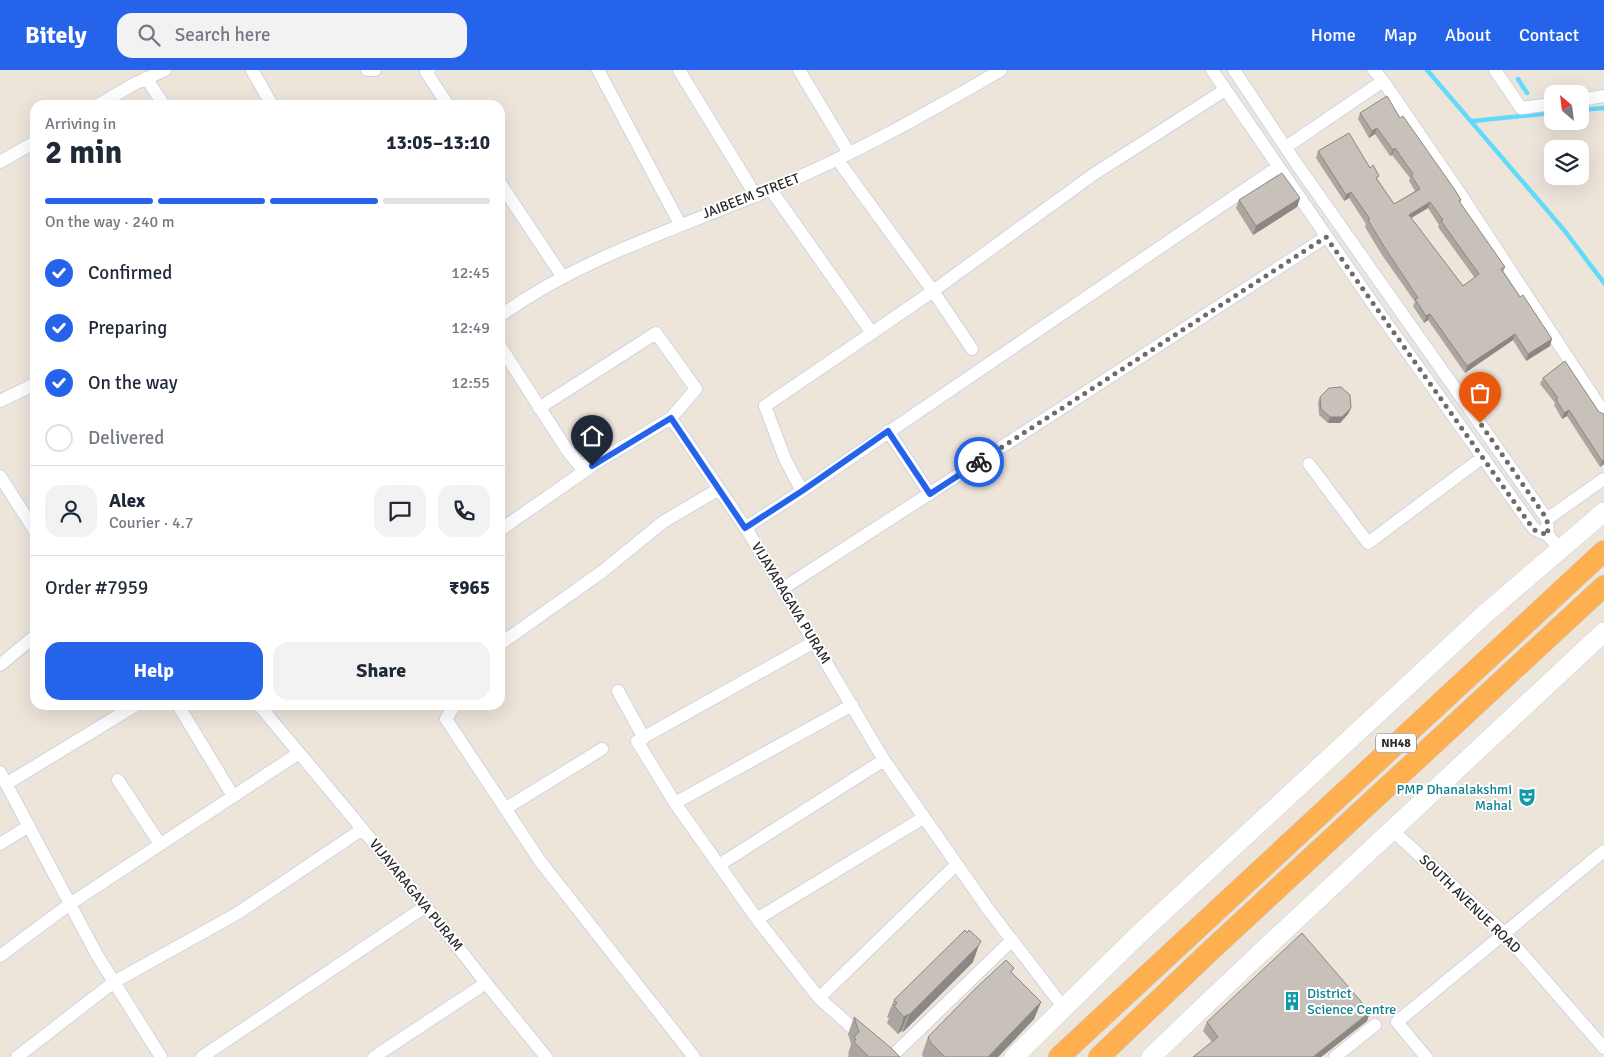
<!DOCTYPE html>
<meta charset="utf-8">
<style>
:root{--surface:#fff;--page:#f2f2f3;--text:#1f2937;--muted:#747a83;--line:#e0e1e3;--accent:#2563eb}
body{margin:0;font-family:Signika,sans-serif;background:var(--page);color:var(--text);height:100vh;display:flex;flex-direction:column;font-size:19px;white-space:nowrap}
*{box-sizing:border-box;margin:0}
p{font-size:16px;color:var(--muted)}
.icon{flex:none;width:28px;height:28px;fill:none;stroke:currentColor;stroke-width:2;stroke-linecap:round;stroke-linejoin:round}
.map{position:relative;flex:1;overflow:hidden}
.side{position:absolute;left:30px;top:30px;width:475px;height:610px;display:flex;flex-direction:column;background:var(--surface);border-radius:15px;box-shadow:0 5px 20px #0002}
.side>*{flex:none}
.needle{width:32px;rotate:332deg}
.tools{position:absolute;left:1544px;top:15px;display:grid;gap:10px}
.tools a{display:grid;place-items:center;width:45px;height:45px;border-radius:10px;background:var(--surface);box-shadow:0 5px 20px #0002;font-size:25px}
.pin{position:absolute;display:grid;place-items:center;width:42px;height:42px;color:#fff;margin:-51px -21px;border-radius:50% 50% 50% 0;rotate:-45deg;box-shadow:0 0 5px #0007}
.pin .icon{rotate:45deg}
.courier{position:absolute;display:grid;place-items:center;width:50px;height:50px;margin:-25px;border:4px solid #2563eb;border-radius:50%;background:#fff;color:#222;box-shadow:0 1px 6px #0007}
.overview em{font-style:normal;font-weight:700}
.overview div{display:flex;flex-direction:column-reverse}
.overview{display:flex;align-items:center;justify-content:space-between;height:85px;padding:0 15px}
h1{font-size:32px;font-weight:700;line-height:38px}
.bar{display:grid;grid-template-columns:repeat(4,1fr);gap:8px 5px;align-content:center;height:60px;padding:0 15px}
.bar i{height:6px;border-radius:4px;background:var(--line)}
.bar .on{background:var(--accent)}
.bar p{grid-column:span 4}
.line{display:flex;align-items:center;gap:12px;padding:0 15px;border-top:1px solid var(--line)}
.line div{flex:1}
.round{display:grid;place-items:center;flex:none;width:52px;height:52px;border-radius:15px;background:var(--page)}
ol{padding:0 15px;list-style:none}
li{display:flex;align-items:center;gap:15px;height:55px}
li p{margin-inline-start:auto}
li .icon{padding:5px;border-radius:50%;background:var(--accent);color:#fff;stroke-width:4}
li:last-child{color:var(--muted)}
li i{width:28px;height:28px;border:2px solid var(--line);border-radius:50%}
.button{display:flex;gap:10px;margin-top:auto;padding:10px 15px}
.button a{flex:1;height:58px;border-radius:15px;background:var(--accent);color:#fff;font-size:20px;font-weight:700;line-height:58px;text-align:center}
.button a+a{background:var(--page);color:var(--text)}
header{display:flex;align-items:center;gap:30px;box-sizing:border-box;height:70px;padding:0 25px;background:var(--accent);color:#fff}
header strong{font-size:24px}
nav{display:flex;gap:28px;margin-inline-start:auto;font-size:18px}
.search{width:350px;height:45px;background:var(--page);display:flex;align-items:center;gap:12px;box-sizing:border-box;padding:0 18px;border-radius:15px;color:var(--muted);font-size:19px}
.map>svg:first-child{display:block}
</style>
<header>
<strong>Bitely</strong>
<div class="search"><svg class="icon" aria-label="search" viewBox="0 0 24 24"><circle cx="10" cy="10" r="6"/><path d="M15 15l6 6"/></svg>Search here</div>
<nav><a>Home</a><a>Map</a><a>About</a><a>Contact</a></nav>
</header>
<div class="map">
<svg width="1604" height="987" viewBox="0 0 1604 987">
<rect width="100%" height="100%" fill="#ede4da"/>
<g fill="none" stroke-linecap="round" stroke-linejoin="round">
<path stroke="#62dafa" stroke-width="4.5" d="M1427,0L1564,160L1604,213
M1518,9L1527,23
M1580,40L1604,38
M1540,42L1541,44L1552,43
M1473,51L1541,44"/>
<g stroke="#cfd4e4" stroke-width="14">
<path id="minor" d="M252,0L272,35
M367,0H375
M429,0L426,2L448,35
M598,0L680,154
M679,0L756,126
M799,0L849,83
M1212,0L1380,244L1534,459L1548,465L1561,481
M1234,0L1296,93L1547,449L1548,465
M1495,0L1521,38L1552,34
M146,8L164,35
M1383,11L1459,122L1604,343
M1580,30L1604,26
M98,35L134,14L165,0
M1286,77L1383,11L1374,0
M837,89L933,221L1094,104L1225,20
M0,92L35,72
M500,113L562,206
M771,120L872,263L933,221L972,279
M500,246C582,187 677,159 769,120C849,87 926,44 1001,0
M500,276L567,380L579,395L589,397L671,348L749,463L884,690L719,795
M0,331L35,314
M539,338L656,263L696,319L671,348
M888,361L930,424
M1309,394L1368,473L1483,387
M0,406L35,461
M802,421L785,389L765,336L872,263
M1547,449L1604,409
M745,458L802,421L1278,97
M500,460L592,396
M782,519L1326,167
M814,572L637,671L675,733L852,635
M500,574L603,501L663,452L719,419
M0,595L35,566
M618,621L644,668
M178,635L233,726
M259,635C336,727 413,819 486,913L374,987
M455,635L446,649L540,791L694,987
M884,690L988,839L1064,938
M0,702L97,885L114,912L17,987
M118,710L160,774
M6,714L136,635
M675,733L757,849L923,748
M505,739L602,679
M1392,760L1503,862L1604,978
M0,774L29,756
M757,849L819,928
M0,886L70,834L299,683
M486,913L546,987
M161,987L114,912L238,843L361,760
M202,987L426,836
M885,987L819,928L956,795
M891,987L1012,870
M1335,987L1375,955
M1426,987L1397,952L1604,781"/>
</g>
<g stroke="#cfd4e4" stroke-width="20">
<path id="secondary" d="M1014,987L1136,867L1485,544L1604,442
M1151,987L1240,902L1604,562"/>
</g>
<g stroke="#c8c8c8" stroke-width="22">
<path id="trunk" d="M1059,987L1604,481
M1099,987L1208,883L1604,516"/>
</g>
<use href="#minor" stroke="#fff" stroke-width="12"/>
<use href="#secondary" stroke="#fff" stroke-width="19"/>
<use href="#trunk" stroke="#feb050" stroke-width="21"/>
</g>
<path fill="#aca6a0" fill-rule="evenodd" d="M1360,43L1400,48L1461,130L1460,133L1505,197L1503,202L1550,276L1526,291L1513,270L1465,303L1428,250L1424,253L1413,236L1415,232L1382,185L1365,157L1366,154L1349,128L1344,131L1316,88L1318,81L1370,98L1394,134L1415,121L1409,111L1410,108L1392,85L1390,86L1375,64L1369,68L1358,49ZM1428,138L1439,155L1438,157L1475,208L1463,216L1411,148Z
M1300,128L1297,137L1253,165L1236,138L1239,130Z
M1565,291L1604,394L1600,397L1567,346L1562,349L1554,335L1555,333L1540,314L1543,308Z
M1320,327L1351,338L1348,344L1340,353H1328L1319,345L1318,333Z
M973,892L903,962L901,961L898,964L887,953L889,948L887,947L894,930Z
M1013,904L1041,932L1034,949L998,987H923L922,984L928,967Z
M1370,942L1367,951L1321,987H1193L1212,972L1203,961L1207,952Z
M854,947L900,987H848L849,985L848,984L851,974L848,964Z"/>
<path fill="#8c8782" d="M1377,58L1375,64L1369,68L1372,61Z
M1395,78L1392,85L1390,86L1393,80Z
M1351,122L1349,128L1344,131L1346,125Z
M1300,128L1297,137L1253,165L1256,156Z
M1430,132L1428,138L1406,151L1409,145Z
M1430,244L1428,250L1424,253L1426,246Z
M1515,264L1513,270L1465,303L1467,296Z
M1552,269L1550,276L1526,291L1528,284Z
M1351,338L1348,344L1340,353H1328L1330,347Z
M1569,340L1567,346L1562,349L1564,343Z
M1604,390V394L1600,397L1602,391Z
M979,875L973,892L903,962L909,945Z
M1041,932L1034,949L998,987H988Z
M1370,942L1367,951L1321,987H1313Z
M908,944L901,961L898,964L904,947Z"/>
<path fill="#c8c1ba" stroke="#8c8782" fill-rule="evenodd" d="M1387,26L1400,48L1403,46L1455,120L1461,130L1459,131L1505,197L1501,199L1520,227L1523,225L1552,269L1528,284L1515,264L1467,296L1430,244L1426,246L1415,229L1418,228L1385,178L1368,150L1370,149L1351,122L1346,125L1318,81L1349,63L1370,98L1373,95L1379,106L1376,108L1394,134L1420,119L1411,105L1413,104L1395,78L1393,80L1377,58L1372,61L1360,43ZM1430,132L1443,150L1441,151L1479,204L1463,216L1409,145Z
M1282,103L1300,128L1256,156L1239,130Z
M1565,291L1599,342L1604,344V390L1602,391L1569,340L1564,343L1556,329L1558,328L1543,308Z
M1341,317L1350,325L1351,338L1342,347H1330L1321,339L1320,327L1329,318Z
M965,860L967,863L969,860L981,871L979,875L909,945L908,944L904,947L894,936L897,933L894,930Z
M1302,863L1370,942L1313,987H1193L1218,967L1207,952Z
M1006,890L1014,898L1011,902L1041,932L988,987H945L931,973L928,967L974,920Z
M854,947L891,978L900,987H869L854,972L856,969L854,967L859,962Z"/>
<g fill="none" stroke-linecap="round" stroke-linejoin="round">
<path stroke="#6e6b68" stroke-width="5" stroke-dasharray="0 9" d="M979,392L1326,167L1534,460L1548,465L1547,449L1480,353"/>
<path stroke="#2563eb" stroke-width="6" d="M592,396L671,348L745,458L802,421L888,361L930,424L979,392"/>
</g>
<defs>
<g id="theatre-bare" transform="scale(1.5)"><path d="M-5-5.5Q0-4 5-5.5V0Q5 5 0 6Q-5 5-5 0ZM-3.3-2.5H-1v1.5H-3.3ZM1-2.5H3.3v1.5H1ZM-2.8 1Q0 5.5 2.8 1Z" fill="#0f9aa8" stroke="#fff" stroke-width="2.5" paint-order="stroke"/></g>
<g id="building-bare" transform="scale(1.5)"><path d="M-4-6H4V6H1V3H-1V6H-4ZM-2.5-4.3h1.7v1.8h-1.7ZM.8-4.3h1.7v1.8H.8ZM-2.5-1h1.7V.8h-1.7ZM.8-1h1.7V.8H.8Z" fill="#0f9aa8" stroke="#fff" stroke-width="2.5" paint-order="stroke"/></g>
</defs>
<g fill-rule="evenodd">
<use href="#theatre-bare" x="1527" y="727"/>
<use href="#building-bare" x="1292" y="931"/>
</g>
<g text-anchor="middle" dominant-baseline="central" stroke-width="4" stroke-linejoin="round" paint-order="stroke">
<rect fill="#fff" stroke="#6a6a6a" stroke-width="1" x="1376" y="663.5" width="40" height="19" rx="4"/>
<g font-size="12" font-weight="bold" fill="#2a2a2a">
<text x="1396" y="673">NH48</text>
</g>
<g font-size="14" fill="#2a2a2a" stroke="#fff">
<text transform="translate(751 126) rotate(-21)">JAIBEEM STREET</text>
<text transform="translate(791 533) rotate(59)">VIJAYARAGAVA PURAM</text>
<text transform="translate(416 825) rotate(51)">VIJAYARAGAVA PURAM</text>
<text transform="translate(1470 834) rotate(44)">SOUTH AVENUE ROAD</text>
</g>
<g font-size="14" fill="#0d838f" stroke="#fff" text-anchor="end">
<text x="1512" y="719">PMP Dhanalakshmi<tspan x="1512" dy="16">Mahal</tspan></text>
<text x="1307" y="923" text-anchor="start">District<tspan x="1307" dy="16">Science Centre</tspan></text>
</g>
</g>
</svg>
<div class="tools">
<a><svg class="needle" viewBox="-14 -14 28 28"><path d="M0-13l5 13h-10z" fill="#e53935"/><path d="M0 13l5-13h-10z" fill="#747a83"/></svg></a>
<a><svg class="icon" aria-label="layers" viewBox="0 0 24 24"><path d="M12 4l9 5-9 5-9-5zM3 14l9 5 9-5"/></svg></a>
</div>
<div class="pin" style="left:1480px;top:353px;background:#ea580c"><svg class="icon" aria-label="bag" viewBox="0 0 24 24"><path d="M5 8h14l-1 12H6zM9 8a3 3 0 0 1 6 0"/></svg></div>
<div class="pin" style="left:592px;top:396px;background:#1f2937"><svg class="icon" aria-label="home" viewBox="0 0 24 24"><path d="M3 11l9-7 9 7M6 9v11h12V9"/></svg></div>
<div class="courier" style="left:979px;top:392px"><svg class="icon" aria-label="bike" viewBox="0 0 24 24"><circle cx="6" cy="16" r="4"/><circle cx="18" cy="16" r="4"/><path d="M6 16l4-8h5l3 8M10 8l3 8H6M13 5h3"/></svg></div>
<section class="side">
<div class="overview"><div><h1>2 min</h1><p>Arriving in</p></div><em>13:05–13:10</em></div>
<div class="bar"><i class="on"></i><i class="on"></i><i class="on"></i><i></i><p>On the way · 240 m</p></div>
<ol>
<li><svg class="icon" aria-label="check" viewBox="0 0 24 24"><path d="M5 12l5 5 9-10"/></svg>Confirmed<p>12:45</p></li>
<li><svg class="icon" aria-label="check" viewBox="0 0 24 24"><path d="M5 12l5 5 9-10"/></svg>Preparing<p>12:49</p></li>
<li><svg class="icon" aria-label="check" viewBox="0 0 24 24"><path d="M5 12l5 5 9-10"/></svg>On the way<p>12:55</p></li>
<li><i></i>Delivered</li>
</ol>
<div class="line" style="height:90px"><a class="round"><svg class="icon" aria-label="person" viewBox="0 0 24 24"><circle cx="12" cy="8" r="4"/><path d="M4 21q1-7 8-7t8 7"/></svg></a><div><b>Alex</b><p>Courier · 4.7</p></div><a class="round"><svg class="icon" aria-label="chat" viewBox="0 0 24 24"><path d="M4 5h16v11H9l-5 4z"/></svg></a><a class="round"><svg class="icon" aria-label="phone" viewBox="0 0 24 24"><path d="M5 4h4l2 5-3 2q2 4 5 5l2-3 5 2v4C11 20 4 13 5 4z"/></svg></a></div>
<div class="line" style="height:65px"><div>Order #7959</div><b>₹965</b></div>
<div class="button"><a>Help</a><a>Share</a></div>
</section>
</div>
